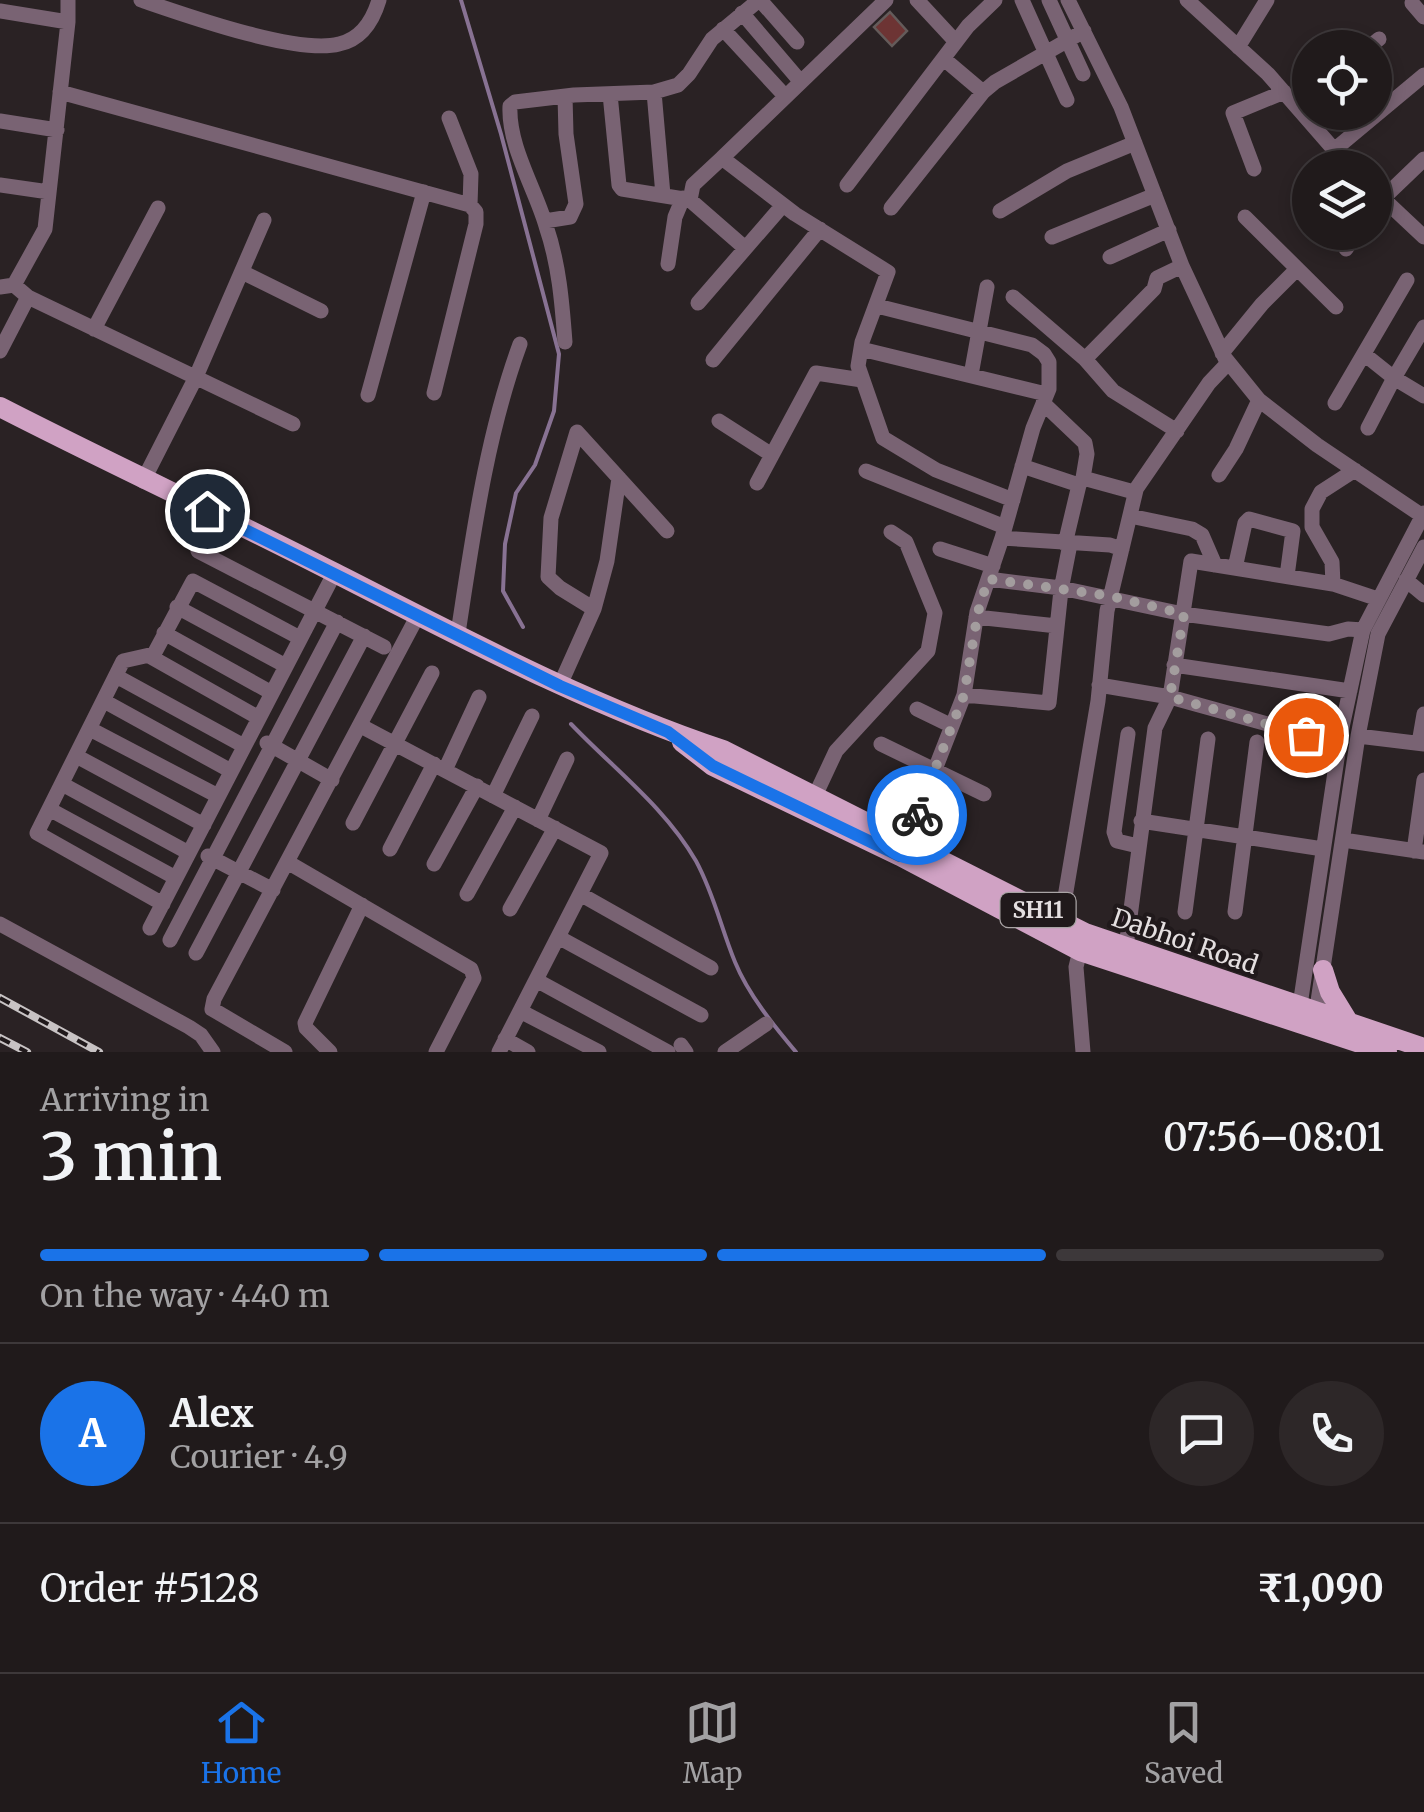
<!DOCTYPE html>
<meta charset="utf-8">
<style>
:root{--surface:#201a1b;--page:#2d2728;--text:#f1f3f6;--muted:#a2a1a3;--line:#3d383a;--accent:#1a73e8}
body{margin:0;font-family:Merriweather,serif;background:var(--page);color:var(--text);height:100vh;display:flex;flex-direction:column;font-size:38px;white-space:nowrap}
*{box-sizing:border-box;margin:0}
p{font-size:32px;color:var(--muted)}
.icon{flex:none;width:55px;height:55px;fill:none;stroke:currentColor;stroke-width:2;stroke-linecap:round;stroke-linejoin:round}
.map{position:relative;height:1052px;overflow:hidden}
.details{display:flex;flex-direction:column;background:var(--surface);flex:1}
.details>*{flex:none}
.tools{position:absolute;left:1292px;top:30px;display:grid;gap:20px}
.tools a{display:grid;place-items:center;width:100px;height:100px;border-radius:50%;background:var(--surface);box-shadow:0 5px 15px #0003,0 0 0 2px var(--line);font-size:50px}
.pin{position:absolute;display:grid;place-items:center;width:85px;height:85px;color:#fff;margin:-42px;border:5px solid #fff;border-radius:50%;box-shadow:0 2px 10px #0007}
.courier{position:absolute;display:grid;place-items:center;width:100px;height:100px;margin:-50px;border:8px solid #1a73e8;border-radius:50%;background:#fff;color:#222;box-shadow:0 2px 12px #0007}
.summary em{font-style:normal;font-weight:600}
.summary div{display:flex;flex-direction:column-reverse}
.summary{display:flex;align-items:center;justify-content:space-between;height:170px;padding:0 40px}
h1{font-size:65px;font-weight:600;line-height:75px}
.bar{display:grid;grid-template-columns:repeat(4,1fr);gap:15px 10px;align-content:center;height:120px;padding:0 40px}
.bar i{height:12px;border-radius:8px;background:var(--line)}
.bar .current{background:var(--accent)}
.bar p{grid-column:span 4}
.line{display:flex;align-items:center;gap:25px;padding:0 40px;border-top:2px solid var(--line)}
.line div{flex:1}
.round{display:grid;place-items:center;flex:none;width:105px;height:105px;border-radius:52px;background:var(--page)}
.menu{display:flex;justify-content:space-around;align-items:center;height:140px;border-top:2px solid var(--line);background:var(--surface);font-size:28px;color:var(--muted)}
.menu a{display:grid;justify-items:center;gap:5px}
.menu .current{color:var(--accent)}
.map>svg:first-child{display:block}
</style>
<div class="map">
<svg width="1424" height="1052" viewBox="0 0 1424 1052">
<rect width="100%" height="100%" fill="#2a2224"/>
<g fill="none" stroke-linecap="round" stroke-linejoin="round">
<path stroke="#887293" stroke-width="4" d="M461,0L501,134L559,354L554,411L535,465L516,493L505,544L503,591L523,627
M571,724C614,769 665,807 696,861C714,894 721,928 735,962C748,994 774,1026 796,1052"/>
</g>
<path fill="#6d3434" stroke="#645b5a" stroke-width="2.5" d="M890,12L907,31L892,46L874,27Z"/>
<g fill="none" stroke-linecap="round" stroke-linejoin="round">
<path stroke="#796373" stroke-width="15" d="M141,0C185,15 297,55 339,44C362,39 373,20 379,0
M760,0L797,42
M886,0L722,158L795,214L888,272L862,342L858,366L883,438L936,470L1013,500
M917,0L956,42
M1022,0L1067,100
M1049,0L1083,74
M1068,0L1121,107L1182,266L1225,358L1259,400L1317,445L1424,517
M1187,0L1268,74L1350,168
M1412,3L1424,17
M0,11L68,22L45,229L14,285L0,287
M742,13L800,81
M68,22V0
M723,29L785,96
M1238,47L1267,0
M1368,48L1379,39
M944,59L983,92
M60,92L470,205L476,212V224L434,393
M654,92L663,195
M610,94L619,185L622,189L690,200
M1294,103L1310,91
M449,118L471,174L470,205
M0,121L57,130
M1334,150L1424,75
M722,158L693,185L690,200L745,248
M1254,169L1233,113L1284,92
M0,185L49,192
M847,185L968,26L995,0
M1375,191L1424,237
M1375,206L1424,159
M891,208L983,92L995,82L1084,31
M1000,211L1067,171L1135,143
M1245,217L1336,307
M545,221L570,217L576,204L566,134L565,96
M1052,237L1155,195
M1346,249L1357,232
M1110,257L1169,230
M668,264L675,217L683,198
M242,272L321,311
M14,285L28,297L293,424
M1013,297L1085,359L1113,391L1177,431
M698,303L783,205
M877,306L1032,345L1044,354L1049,362V389L1033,428L1002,538
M94,329L158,208
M565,342C562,302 559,264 546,226C535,188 508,146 510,106L515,102L574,95L654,92L678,85L689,74L712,39L759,0
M861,349L1046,394
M0,351L28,297
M1222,353L1262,304L1296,270
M1364,354L1394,378L1424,327
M1085,359L1154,289L1157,278L1182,266
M713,360L820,229
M971,375L987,287
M368,395L424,192
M1043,403L1085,443L1087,454L1083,478
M1335,403L1407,280
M719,421L772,455
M1368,428L1394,378L1424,396
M1022,466L1079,485
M866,471L1005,527
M1219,475L1236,449L1259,400
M143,481L195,379L264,220
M757,483L816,373L862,380
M1130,516L1192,529L1202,535L1215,565
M1065,544L1079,485L1083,478L1134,492L1209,383L1228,363
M940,549L993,566
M198,551L384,647
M1235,568L1245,523L1249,519L1293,531L1287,576
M988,579L1061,588L1183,614L1329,634L1348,629L1363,630
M1406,580L1424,595
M1333,584L1332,562L1312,527V509L1321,492L1355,470
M177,607L286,666
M594,609L607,561L619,478
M976,617L1057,626
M164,633L272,693
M458,633C473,536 486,437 520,344
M151,657L259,718
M1174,665L1350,691
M116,676L244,746
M560,685L594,609L560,588L548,577L551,518L577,432L667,531
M1099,685L1170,697L1340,744
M964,695L1049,703L1061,590L1070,544
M104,701L231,771
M917,709L952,726
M361,726L601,853L499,1052
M90,729L218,796
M1128,734L1114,832L1117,841L1138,846
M1358,736L1424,744
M267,743L332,780
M1419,743L1424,714
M881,744L984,794
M78,757L204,825
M445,770L479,697
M62,784L189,853
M493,796L532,716
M814,798L836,751L928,651L935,613L906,542L891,532
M49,809L176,878
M538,820L567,759
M1141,821L1323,849
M353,823L432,673
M1343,840L1424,852
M390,849L434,764
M904,849L964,695L977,612L1002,538L1110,545L1122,549
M1414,851L1424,780
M208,856L273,890
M289,863L471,969L474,978L436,1052
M434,864L477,786
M467,894L515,807
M580,894L711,968
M163,904L37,833L123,661L154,654L193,581L300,638
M510,909L555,828
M1185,912L1208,739
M1235,912L1257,742
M1061,921L1098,701L1107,611L1136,490
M0,924L189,1027L201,1035L213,1052
M150,928L335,572
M558,937L701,1015
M170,940L337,622
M1082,942L1076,967L1083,1052
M1126,947L1155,728L1170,697L1191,561L1333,584L1378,599
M196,953L364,636
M536,980L668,1052
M520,1011L599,1052
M1299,1012L1341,732L1363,630L1424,513
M1315,1021L1358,736L1378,634L1424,547
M505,1039L528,1052
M681,1045L686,1052
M285,1052L212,1009L214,999L417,617
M330,1052L306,1028L305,1023L362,905
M725,1052L766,1024"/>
<path stroke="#d0a2c4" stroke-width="20" d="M0,407C111,464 224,516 335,573C461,637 588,705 723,750L1085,933L1424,1048
M682,742L713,766L900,856L1080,951L1387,1052
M1323,970L1330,992L1349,1023"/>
<g stroke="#c8c3c4" stroke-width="8">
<path id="rail" d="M0,998L99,1052
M0,1038L27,1052"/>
</g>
<use href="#rail" stroke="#20191b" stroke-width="4" stroke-dasharray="11" stroke-linecap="butt"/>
</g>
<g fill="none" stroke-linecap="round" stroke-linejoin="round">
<path stroke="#a39d9e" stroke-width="10" stroke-dasharray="0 18" d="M917,815L964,695L978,612L988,579L1110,596L1184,614L1170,697L1306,735"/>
<path stroke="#1a73e8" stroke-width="12" d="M207,511L560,686L668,732L713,766L900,856L917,815"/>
</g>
<g text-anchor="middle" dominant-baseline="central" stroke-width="8" stroke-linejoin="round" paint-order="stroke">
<rect fill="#20191b" stroke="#a9a4a5" stroke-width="2.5" x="1000.5" y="893" width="75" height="34" rx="8"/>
<g font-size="22" font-weight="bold" fill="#e4dfe0">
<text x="1038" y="910">SH11</text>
</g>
<g font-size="25" fill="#e4dfe0" stroke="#20191b">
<text transform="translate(1185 941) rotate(19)">Dabhoi Road</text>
</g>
</g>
</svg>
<div class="tools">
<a><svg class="icon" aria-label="locate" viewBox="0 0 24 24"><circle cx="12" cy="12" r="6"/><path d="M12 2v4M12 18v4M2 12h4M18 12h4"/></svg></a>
<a><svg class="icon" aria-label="layers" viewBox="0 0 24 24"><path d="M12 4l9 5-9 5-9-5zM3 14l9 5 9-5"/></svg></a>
</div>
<div class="pin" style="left:1306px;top:735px;background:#ea580c"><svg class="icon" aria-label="bag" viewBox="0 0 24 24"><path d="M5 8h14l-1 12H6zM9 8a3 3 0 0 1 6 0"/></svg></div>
<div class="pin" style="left:207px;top:511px;background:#1f2937"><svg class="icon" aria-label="home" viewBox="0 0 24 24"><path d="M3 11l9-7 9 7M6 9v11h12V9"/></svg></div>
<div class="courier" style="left:917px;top:815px"><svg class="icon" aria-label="bike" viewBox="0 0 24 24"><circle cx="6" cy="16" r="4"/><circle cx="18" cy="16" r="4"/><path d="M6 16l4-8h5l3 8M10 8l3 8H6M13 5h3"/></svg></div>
</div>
<section class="details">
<div class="summary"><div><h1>3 min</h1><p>Arriving in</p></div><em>07:56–08:01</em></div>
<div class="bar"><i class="current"></i><i class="current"></i><i class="current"></i><i></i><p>On the way · 440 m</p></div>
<div class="line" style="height:180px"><b class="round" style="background:var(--accent);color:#fff">A</b><div><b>Alex</b><p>Courier · 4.9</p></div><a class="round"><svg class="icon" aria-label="chat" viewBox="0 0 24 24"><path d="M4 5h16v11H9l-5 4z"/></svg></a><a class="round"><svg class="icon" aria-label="phone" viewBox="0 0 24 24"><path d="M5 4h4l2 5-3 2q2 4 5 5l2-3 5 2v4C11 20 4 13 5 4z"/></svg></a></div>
<div class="line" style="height:130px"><div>Order #5128</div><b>₹1,090</b></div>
</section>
<nav class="menu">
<a class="current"><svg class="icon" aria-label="home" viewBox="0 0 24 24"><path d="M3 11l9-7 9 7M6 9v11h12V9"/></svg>Home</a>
<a><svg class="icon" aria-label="map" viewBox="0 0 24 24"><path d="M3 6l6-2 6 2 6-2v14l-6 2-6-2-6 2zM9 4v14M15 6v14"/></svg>Map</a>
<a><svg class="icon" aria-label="saved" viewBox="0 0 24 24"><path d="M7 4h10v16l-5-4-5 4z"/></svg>Saved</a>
</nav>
